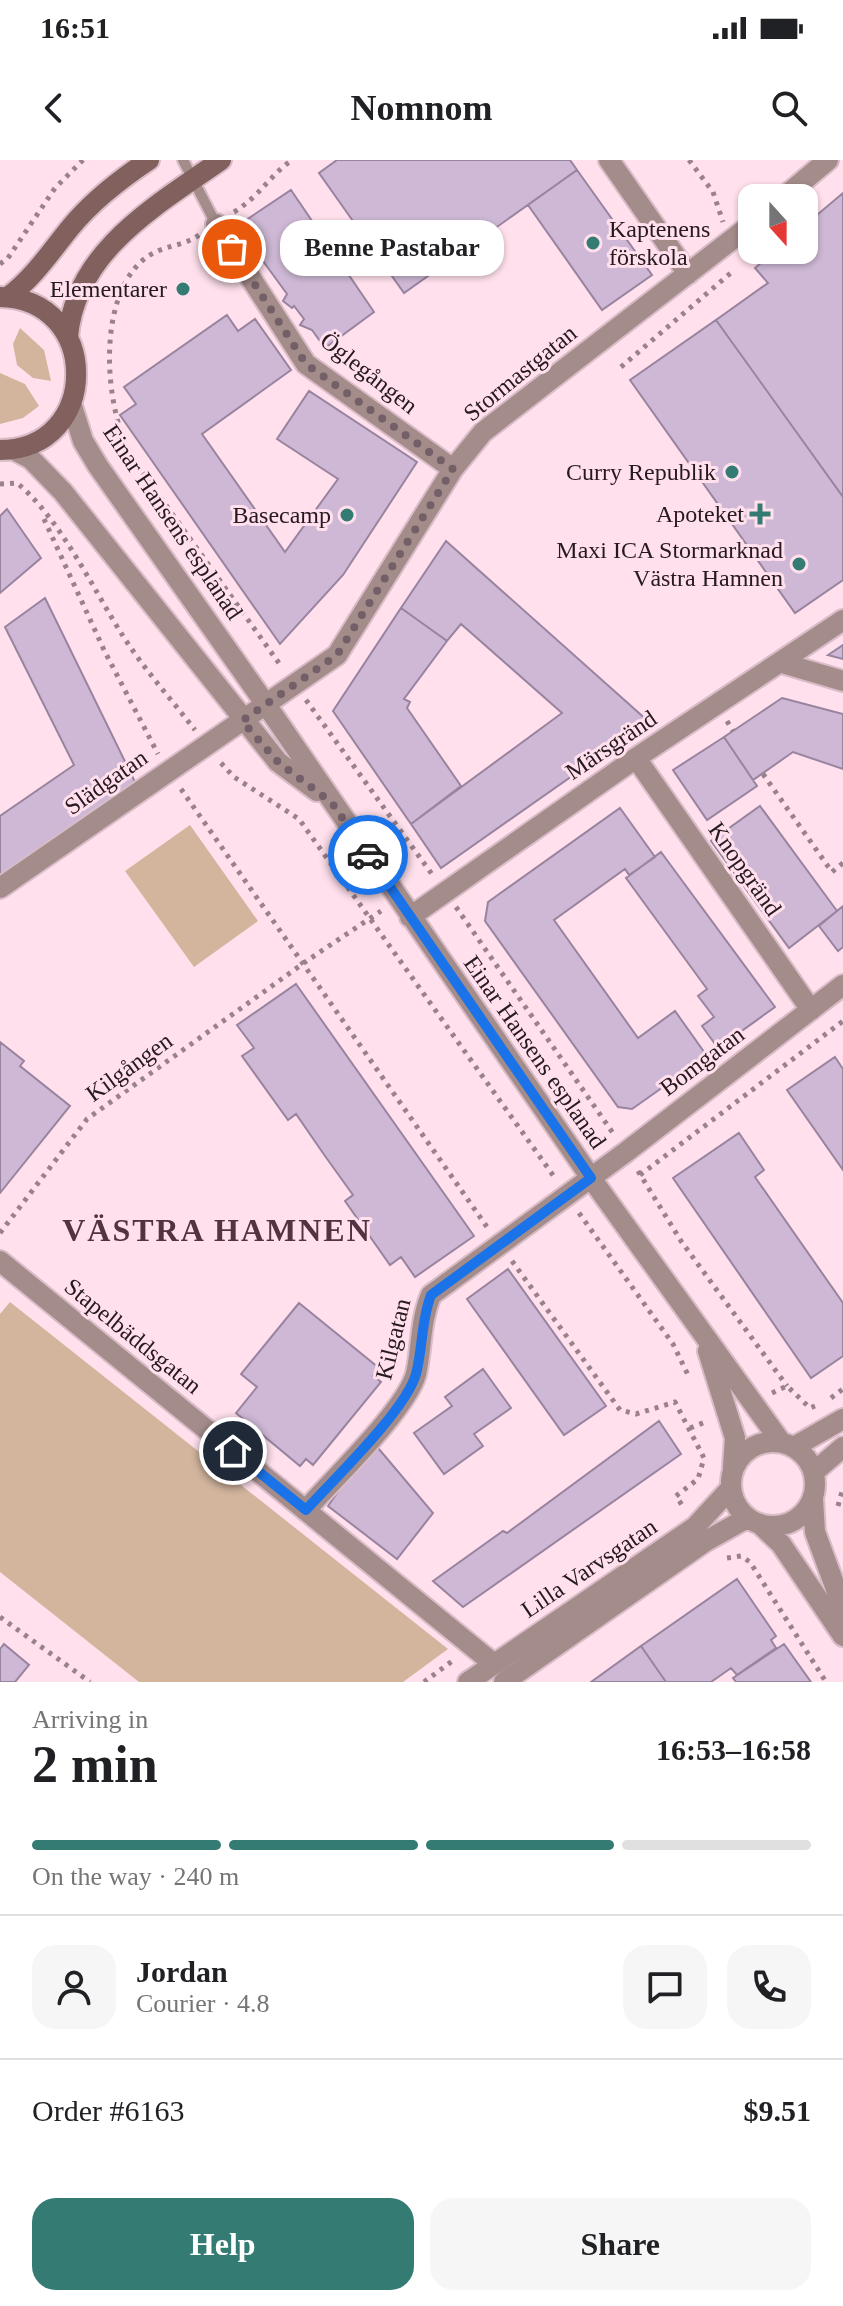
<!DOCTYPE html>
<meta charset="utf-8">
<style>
:root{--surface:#fff;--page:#f6f6f6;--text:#202124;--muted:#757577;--line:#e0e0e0;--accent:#347b73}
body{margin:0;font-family:"Times New Roman",serif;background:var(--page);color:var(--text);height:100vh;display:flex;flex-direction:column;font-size:30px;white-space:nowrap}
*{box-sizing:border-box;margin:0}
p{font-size:26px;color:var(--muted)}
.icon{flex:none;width:44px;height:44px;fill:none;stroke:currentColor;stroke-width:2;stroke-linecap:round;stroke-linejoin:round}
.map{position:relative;height:1522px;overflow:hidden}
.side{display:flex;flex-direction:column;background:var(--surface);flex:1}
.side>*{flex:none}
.needle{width:52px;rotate:159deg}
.buttons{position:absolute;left:738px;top:24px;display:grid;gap:16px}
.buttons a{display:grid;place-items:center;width:80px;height:80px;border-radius:16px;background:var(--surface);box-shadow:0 2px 6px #0004;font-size:40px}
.pin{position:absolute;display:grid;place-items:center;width:68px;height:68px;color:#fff;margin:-34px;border:4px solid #fff;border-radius:50%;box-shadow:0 2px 8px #0007}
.courier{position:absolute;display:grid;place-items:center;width:80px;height:80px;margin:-40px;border:6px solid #1a73e8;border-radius:50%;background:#fff;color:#222;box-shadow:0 2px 10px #0007}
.bubble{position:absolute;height:56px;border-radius:24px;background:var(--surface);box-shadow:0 2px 6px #0004;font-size:26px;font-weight:700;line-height:56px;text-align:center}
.overview em{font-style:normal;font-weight:700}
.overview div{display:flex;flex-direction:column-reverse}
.overview{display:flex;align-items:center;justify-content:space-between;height:136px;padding:0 32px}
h1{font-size:52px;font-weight:700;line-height:60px}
.bar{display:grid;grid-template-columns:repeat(4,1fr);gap:12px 8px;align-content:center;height:96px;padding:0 32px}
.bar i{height:10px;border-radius:6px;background:var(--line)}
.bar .active{background:var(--accent)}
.bar p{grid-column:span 4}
.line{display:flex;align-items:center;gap:20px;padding:0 32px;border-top:2px solid var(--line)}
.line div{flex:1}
.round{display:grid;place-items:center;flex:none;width:84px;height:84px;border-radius:24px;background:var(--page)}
.action{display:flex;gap:16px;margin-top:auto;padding:16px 32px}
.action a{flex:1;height:92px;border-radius:24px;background:var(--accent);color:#fff;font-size:32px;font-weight:700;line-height:92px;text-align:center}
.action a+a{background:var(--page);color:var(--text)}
.status{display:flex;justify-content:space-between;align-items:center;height:56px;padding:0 40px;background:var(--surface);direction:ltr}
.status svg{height:22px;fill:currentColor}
header{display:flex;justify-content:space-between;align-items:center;height:104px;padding:0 32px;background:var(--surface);font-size:36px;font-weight:700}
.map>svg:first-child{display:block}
</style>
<div class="status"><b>16:51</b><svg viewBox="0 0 49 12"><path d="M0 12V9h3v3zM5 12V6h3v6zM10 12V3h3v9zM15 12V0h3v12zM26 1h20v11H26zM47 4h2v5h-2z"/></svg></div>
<header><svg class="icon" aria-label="back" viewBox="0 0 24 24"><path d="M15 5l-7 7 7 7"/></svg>Nomnom<svg class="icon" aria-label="search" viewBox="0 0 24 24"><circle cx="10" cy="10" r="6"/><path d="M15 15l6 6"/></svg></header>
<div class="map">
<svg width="843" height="1522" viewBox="0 0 843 1522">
<rect width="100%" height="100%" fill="#ffe0ec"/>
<path fill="#d3b59e" d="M20,168L44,190L51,221L33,218L17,205L13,184Z
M0,213L25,224L39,246L23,258L0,264Z
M190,665L258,761L194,807L125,711Z
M10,1142L448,1489L403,1522H139L0,1412V1154Z"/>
<path fill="#ceb8d5" stroke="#9984a0" stroke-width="2" d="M337,0H570L577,10L404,133L319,13Z
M577,10L652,115L602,150L528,45Z
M291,30L374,152L325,188L312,170L300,165L304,159L294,146L292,148L283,141L287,134L260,97L247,91L250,85L237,66Z
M843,33V337L716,160L768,123L755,108L776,90H804V66Z
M227,155L238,171L255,159L291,210L202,274L285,392L338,319L277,279L309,231L417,302L343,415L280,484L120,255L136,244L124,227Z
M716,160L843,337V420L795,453L630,220Z
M7,349L41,398L0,433V356Z
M446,381L649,562L441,708L411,664L562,553L461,464L447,481L401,448Z
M45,438L136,624L0,717V656L74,605L5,467Z
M401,448L447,481L404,539L410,542L407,548L461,626L411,664L333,551Z
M843,485V499L828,495Z
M782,538L843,554V609L793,592L753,620L724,577Z
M724,577L757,626L707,660L673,610Z
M760,646L837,751L789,788L711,681Z
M620,648L655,697L629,715L625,709L554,760L638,878L675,851L707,896L632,949L618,947L485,761L488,742Z
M661,692L775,847L718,888L702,866L714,857L698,836L707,829L626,718Z
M843,746V787L838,791L819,766Z
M296,824L474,1076L415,1117L401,1097L390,1105L345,1041L353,1035L325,996L296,954L288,960L242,896L254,888L237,865Z
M0,882L24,901L20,906L70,946L0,1033Z
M835,897L843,909V1010L787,930Z
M739,973L764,1010L755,1017L843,1143V1196L811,1218L673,1018Z
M508,1109L606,1246L564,1275L467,1139Z
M299,1143L379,1208L373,1216L381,1222L313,1305L306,1299L300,1306L236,1253L257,1227L241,1214Z
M483,1209L511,1248L474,1274L483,1286L444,1314L414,1273L452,1246L445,1237Z
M659,1261L681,1294L463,1447L433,1421L503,1371L507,1373Z
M373,1282L433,1353L397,1399L328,1346Z
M737,1419L776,1476L771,1480L776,1488L737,1515L731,1508L711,1522H666L641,1486Z
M4,1484L29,1505L15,1522H0V1489Z
M784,1484L811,1522H736L733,1518Z
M641,1486L666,1522H591Z"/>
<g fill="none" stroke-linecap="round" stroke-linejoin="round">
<g stroke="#d8bcc7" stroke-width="14">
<path id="lane" d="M183,0L216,64"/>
</g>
<g stroke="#d8bcc7" stroke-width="24">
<path id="street" d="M609,0L688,114
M783,38L828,0
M216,64L306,204L453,309
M71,243L83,281L98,306L267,546L591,1018L781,1282
M14,290L31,299L63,332L278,602L317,631
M782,503L843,521
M636,598L811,850
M0,728L337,495L453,309L483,272L752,64
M410,757L636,598L843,460
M0,1101L494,1504
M708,1191L735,1278L733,1307
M731 1324a42 42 0 1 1 84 0a42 42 0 1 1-84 0Z
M794,1287L843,1259
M814,1312L843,1287
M813,1339L815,1372L843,1448
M306,1350C333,1319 406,1250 416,1214C422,1187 420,1161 431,1135L626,992L843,825
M761,1365L781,1384L843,1476
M468,1522L695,1367L731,1328
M504,1522L706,1381L747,1358"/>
</g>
<g stroke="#d8bcc7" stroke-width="24">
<path id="secondary" d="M0,137C102,139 101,290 0,290
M8,137C34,117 49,94 70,68C92,41 119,20 149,0
M68,177C75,91 157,45 221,0"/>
</g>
<path stroke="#99828b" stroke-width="5" stroke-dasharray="4 6" stroke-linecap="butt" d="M689,0L713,32L723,62
M234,52C260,36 269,16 292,0
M199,75C181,88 162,84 143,100C96,140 104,250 133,299L281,506
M0,104L8,98L55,28L83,0
M621,207L733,111
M0,324L17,323C60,358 93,429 123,476C144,509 171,539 195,570
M44,359L104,490L158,594
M306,540L434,717
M727,561L733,571
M221,603L234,617L299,659L555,1018
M763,614L832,712L843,703
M181,629L487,1067
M456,747L615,976
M638,1011L681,1081L787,1226
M640,1015L843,861
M579,1053L673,1184L689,1217
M0,1073L87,959L308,800L381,751
M512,1101L620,1250L636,1254L675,1242L704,1298L698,1319L676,1336L684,1348
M772,1233L787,1226L810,1248L815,1246
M831,1238L843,1229
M690,1268L708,1261
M838,1346L843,1328
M727,1398L741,1396L750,1402L826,1522
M0,1457L90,1522
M424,1522L455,1499"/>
<use href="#lane" stroke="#a48c8a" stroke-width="10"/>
<use href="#street" stroke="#a48c8a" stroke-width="20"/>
<use href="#secondary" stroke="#81605d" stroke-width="20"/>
</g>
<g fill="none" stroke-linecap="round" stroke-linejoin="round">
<path stroke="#725f67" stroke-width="8" stroke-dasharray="0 14.4" d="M232,89L306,204L453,309L337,495L242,561L278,602L332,643L368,695"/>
<path stroke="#1a73e8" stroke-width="10" d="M233,1291L306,1350C334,1319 406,1250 416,1214C423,1187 421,1161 431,1135L591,1018L368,695"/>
</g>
<g fill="#347b73" stroke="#ffe0ec" stroke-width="3">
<circle cx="593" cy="83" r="8"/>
<circle cx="183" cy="129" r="8"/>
<circle cx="732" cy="312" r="8"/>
<path d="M756 342h8v8h8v8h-8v8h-8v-8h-8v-8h8z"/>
<circle cx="347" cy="355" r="8"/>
<circle cx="799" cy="404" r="8"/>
</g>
<g text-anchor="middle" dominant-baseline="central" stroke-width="6" stroke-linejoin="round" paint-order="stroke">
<g font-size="24" fill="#26191f" stroke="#ffe0ec" text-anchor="end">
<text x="609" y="69" text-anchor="start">Kaptenens<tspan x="609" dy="28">förskola</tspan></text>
<text x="167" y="129">Elementarer</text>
<text x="716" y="312">Curry Republik</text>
<text x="744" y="354">Apoteket</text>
<text x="331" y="355">Basecamp</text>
<text x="783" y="390">Maxi ICA Stormarknad<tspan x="783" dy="28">Västra Hamnen</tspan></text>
</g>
<g font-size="24" fill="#26191f" stroke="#ffe0ec">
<text transform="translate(369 213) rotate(38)">Öglegången</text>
<text transform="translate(520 213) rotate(-39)">Stormastgatan</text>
<text transform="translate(173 362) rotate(56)">Einar Hansens esplanad</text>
<text transform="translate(611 585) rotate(-34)">Märsgränd</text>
<text transform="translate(106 622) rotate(-35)">Slädgatan</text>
<text transform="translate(745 709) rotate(55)">Knopgränd</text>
<text transform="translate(535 892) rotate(55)">Einar Hansens esplanad</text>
<text transform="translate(702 901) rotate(-37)">Bomgatan</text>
<text transform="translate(129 907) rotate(-36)">Kilgången</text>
<text transform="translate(133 1176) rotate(39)">Stapelbäddsgatan</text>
<text transform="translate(393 1179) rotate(-76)">Kilgatan</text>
<text transform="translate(589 1408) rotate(-34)">Lilla Varvsgatan</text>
</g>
<g font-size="32" font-weight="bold" letter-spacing="2" fill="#513341" stroke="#ffe0ec">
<text x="217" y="1070">VÄSTRA HAMNEN</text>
</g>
</g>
</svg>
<div class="buttons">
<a><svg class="needle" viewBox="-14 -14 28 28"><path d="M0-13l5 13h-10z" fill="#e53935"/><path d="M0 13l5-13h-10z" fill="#757577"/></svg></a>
</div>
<div class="pin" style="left:232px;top:89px;background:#ea580c"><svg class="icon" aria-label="bag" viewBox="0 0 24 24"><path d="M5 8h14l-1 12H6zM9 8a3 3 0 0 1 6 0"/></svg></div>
<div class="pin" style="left:233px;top:1291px;background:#1f2937"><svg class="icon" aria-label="home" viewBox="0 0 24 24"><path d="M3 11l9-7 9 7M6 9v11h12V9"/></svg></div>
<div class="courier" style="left:368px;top:695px"><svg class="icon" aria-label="car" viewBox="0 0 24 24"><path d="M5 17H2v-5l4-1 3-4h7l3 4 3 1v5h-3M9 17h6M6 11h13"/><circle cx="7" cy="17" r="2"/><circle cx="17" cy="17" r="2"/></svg></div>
<div class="bubble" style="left:280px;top:60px;width:224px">Benne Pastabar</div>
</div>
<section class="side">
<div class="overview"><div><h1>2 min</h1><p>Arriving in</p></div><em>16:53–16:58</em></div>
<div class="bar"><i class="active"></i><i class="active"></i><i class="active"></i><i></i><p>On the way · 240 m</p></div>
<div class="line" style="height:144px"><a class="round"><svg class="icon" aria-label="person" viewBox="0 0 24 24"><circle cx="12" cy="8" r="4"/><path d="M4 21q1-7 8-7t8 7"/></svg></a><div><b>Jordan</b><p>Courier · 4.8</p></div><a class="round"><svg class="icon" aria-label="chat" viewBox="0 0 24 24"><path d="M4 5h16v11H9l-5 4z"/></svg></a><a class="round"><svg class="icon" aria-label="phone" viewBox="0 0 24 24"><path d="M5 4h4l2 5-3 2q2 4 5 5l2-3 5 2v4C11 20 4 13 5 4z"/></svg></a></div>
<div class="line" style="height:104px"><div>Order #6163</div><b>$9.51</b></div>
<div class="action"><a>Help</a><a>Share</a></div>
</section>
